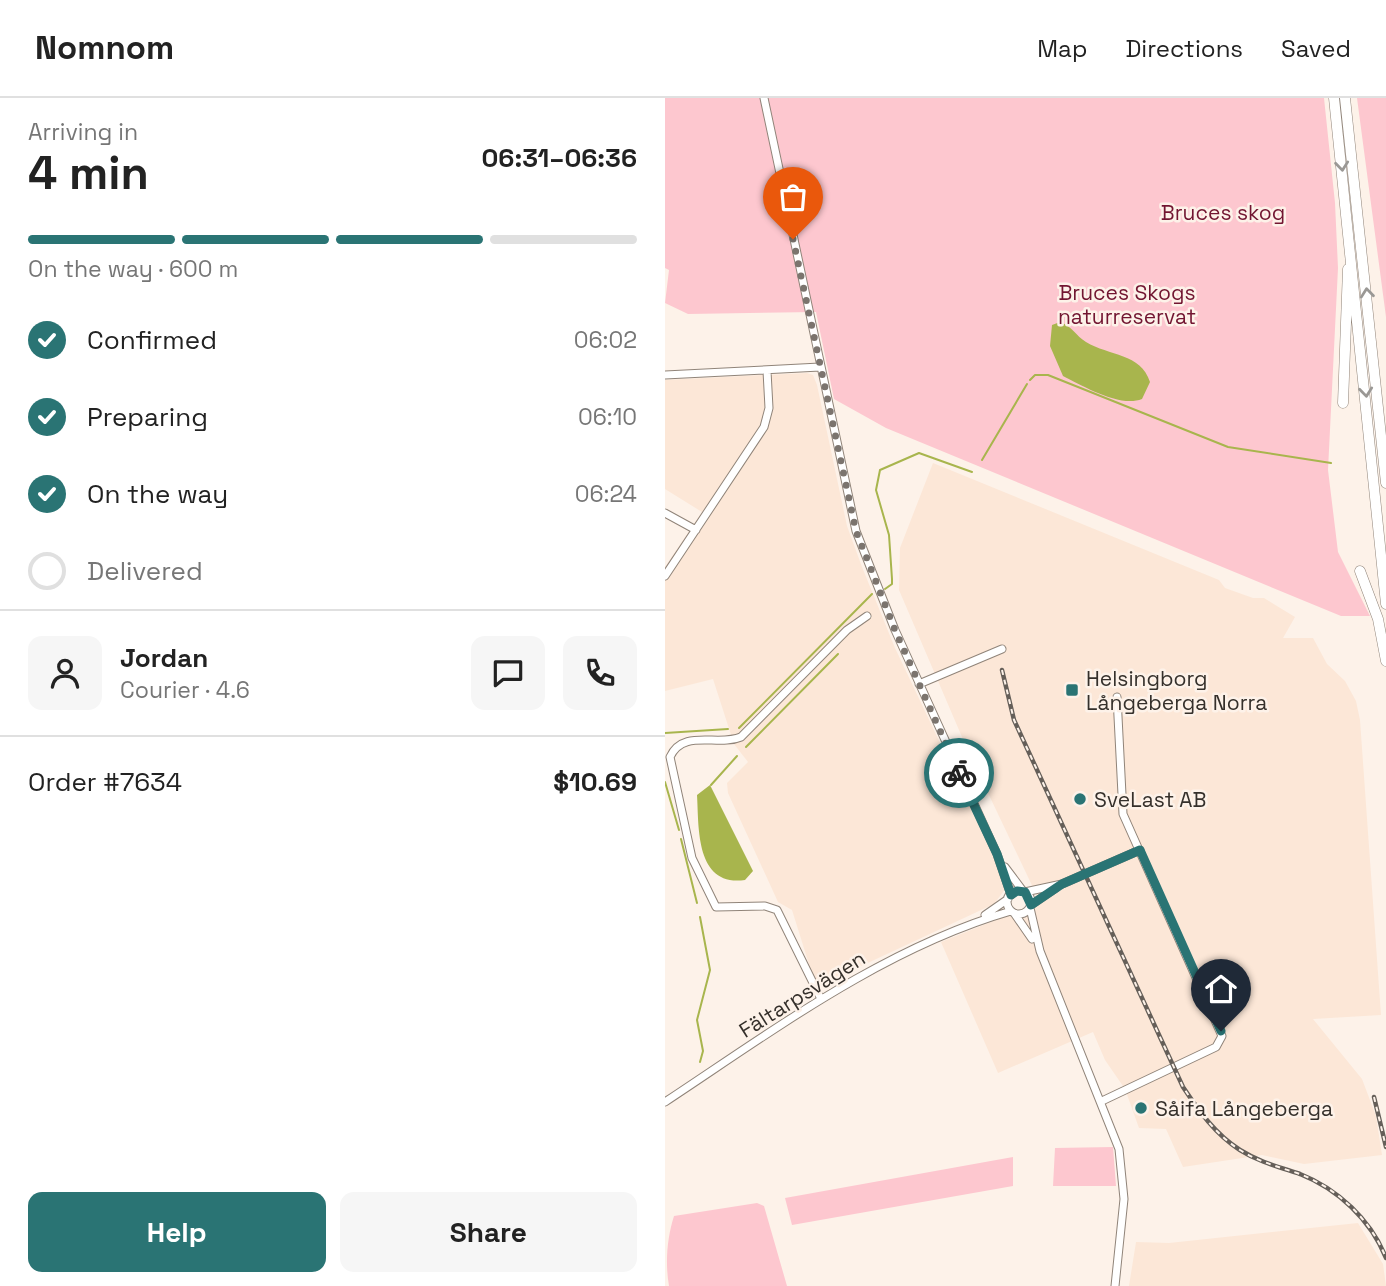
<!DOCTYPE html>
<meta charset="utf-8">
<style>
:root{--surface:#fff;--page:#f6f6f6;--text:#222;--muted:#767676;--line:#e0e0e0;--accent:#2a7474}
body{margin:0;font-family:"Space Grotesk",sans-serif;background:var(--page);color:var(--text);height:100vh;display:flex;flex-direction:column;font-size:26px;white-space:nowrap}
*{box-sizing:border-box;margin:0}
p{font-size:23px;color:var(--muted)}
.icon{flex:none;width:38px;height:38px;fill:none;stroke:currentColor;stroke-width:2;stroke-linecap:round;stroke-linejoin:round}
.map{position:relative;flex:1;overflow:hidden}
.drawer{display:flex;flex-direction:column;background:var(--surface);width:665px}
.drawer>*{flex:none}
.pin{position:absolute;display:grid;place-items:center;width:60px;height:60px;color:#fff;margin:-72px -30px;border-radius:50% 50% 50% 0;rotate:-45deg;box-shadow:0 0 7px #0007}
.pin .icon{rotate:45deg}
.courier{position:absolute;display:grid;place-items:center;width:70px;height:70px;margin:-35px;border:5px solid #2a7474;border-radius:50%;background:#fff;color:#222;box-shadow:0 2px 9px #0007}
.head em{font-style:normal;font-weight:700}
.head div{display:flex;flex-direction:column-reverse}
.head{display:flex;align-items:center;justify-content:space-between;height:119px;padding:0 28px}
h1{font-size:46px;font-weight:700;line-height:52px}
.bar{display:grid;grid-template-columns:repeat(4,1fr);gap:10px 7px;align-content:center;height:84px;padding:0 28px}
.bar i{height:9px;border-radius:5px;background:var(--line)}
.bar .on{background:var(--accent)}
.bar p{grid-column:span 4}
.line{display:flex;align-items:center;gap:18px;padding:0 28px;border-top:2px solid var(--line)}
.line div{flex:1}
.round{display:grid;place-items:center;flex:none;width:74px;height:74px;border-radius:14px;background:var(--page)}
ol{padding:0 28px;list-style:none}
li{display:flex;align-items:center;gap:21px;height:77px}
li p{margin-inline-start:auto}
li .icon{padding:7px;border-radius:50%;background:var(--accent);color:#fff;stroke-width:4}
li:last-child{color:var(--muted)}
li i{width:38px;height:38px;border:4px solid var(--line);border-radius:50%}
.primary-button{display:flex;gap:14px;margin-top:auto;padding:14px 28px}
.primary-button a{flex:1;height:80px;border-radius:14px;background:var(--accent);color:#fff;font-size:28px;font-weight:700;line-height:80px;text-align:center}
.primary-button a+a{background:var(--page);color:var(--text)}
header{display:flex;align-items:center;gap:42px;box-sizing:border-box;height:98px;padding:0 35px;background:var(--surface);border-bottom:2px solid var(--line)}
header strong{font-size:33px}
nav{display:flex;gap:38px;margin-inline-start:auto;font-size:24px}
main{display:flex;flex:1;min-height:0}
.map>svg:first-child{display:block}
</style>
<header>
<strong>Nomnom</strong>
<nav><a>Map</a><a>Directions</a><a>Saved</a></nav>
</header>
<main>
<section class="drawer">
<div class="head"><div><h1>4 min</h1><p>Arriving in</p></div><em>06:31–06:36</em></div>
<div class="bar"><i class="on"></i><i class="on"></i><i class="on"></i><i></i><p>On the way · 600 m</p></div>
<ol>
<li><svg class="icon" aria-label="check" viewBox="0 0 24 24"><path d="M5 12l5 5 9-10"/></svg>Confirmed<p>06:02</p></li>
<li><svg class="icon" aria-label="check" viewBox="0 0 24 24"><path d="M5 12l5 5 9-10"/></svg>Preparing<p>06:10</p></li>
<li><svg class="icon" aria-label="check" viewBox="0 0 24 24"><path d="M5 12l5 5 9-10"/></svg>On the way<p>06:24</p></li>
<li><i></i>Delivered</li>
</ol>
<div class="line" style="height:126px"><a class="round"><svg class="icon" aria-label="person" viewBox="0 0 24 24"><circle cx="12" cy="8" r="4"/><path d="M4 21q1-7 8-7t8 7"/></svg></a><div><b>Jordan</b><p>Courier · 4.6</p></div><a class="round"><svg class="icon" aria-label="chat" viewBox="0 0 24 24"><path d="M4 5h16v11H9l-5 4z"/></svg></a><a class="round"><svg class="icon" aria-label="phone" viewBox="0 0 24 24"><path d="M5 4h4l2 5-3 2q2 4 5 5l2-3 5 2v4C11 20 4 13 5 4z"/></svg></a></div>
<div class="line" style="height:91px"><div>Order #7634</div><b>$10.69</b></div>
<div class="primary-button"><a>Help</a><a>Share</a></div>
</section>
<div class="map">
<svg width="721" height="1188" viewBox="0 0 721 1188">
<rect width="100%" height="100%" fill="#fdf2e9"/>
<path fill="#fce7d7" d="M142,275L148,277L152,287L182,428L197,469L230,550L334,769L341,790L329,806L177,877L161,887L152,886L148,879L127,812L113,804L63,695L62,685L83,664L69,646L48,581L0,593V469L37,414L0,391V282Z
M268,365L554,482L560,490L588,500H599L630,519L618,540H648L662,566L680,583L691,603L695,622L716,917L648,921L697,981L711,1018L717,1057L639,1066L597,1057L518,1069L501,1031L474,1030L460,991L440,962L428,934L333,975L276,844L341,818L360,820L372,806V798L303,653L234,492L235,450Z
M693,1125L718,1166L721,1188H464L471,1144L504,1145Z"/>
<path fill="#fdc7cf" d="M0,0H659L670,105L673,170L663,372L673,454L705,518H676L221,330L169,301L151,214L23,216L0,205L4,172L0,170Z
M692,0H721V219Z
M448,1049L451,1088H388L390,1050Z
M348,1059V1088L127,1127L120,1100Z
M92,1105L99,1108L122,1188H4C0,1165 2,1140 9,1118Z"/>
<path fill="#a8b54d" d="M395,224C407,228 411,238 421,244C444,258 476,255 485,284L477,301C455,310 418,288 398,278L385,248L387,227Z
M45,687L88,773L80,782C30,789 34,729 32,697Z"/>
<g fill="none" stroke-linecap="round" stroke-linejoin="round">
<path stroke="#a8b54d" stroke-width="2" d="M365,282L370,277H383L563,349L666,365
M317,362L362,286
M220,491L227,486V481L224,437L211,392L215,372L254,355L307,374
M74,630L207,496
M0,635L63,631
M81,649L173,556
M0,684L14,732
M46,687L72,658
M16,741L32,805
M35,819L45,872L32,922L38,953L35,964"/>
<g stroke="#908479" stroke-width="9">
<path id="minor" d="M99,0L191,433L230,532L332,756L346,797
M0,277L155,269
M0,415L31,432
M0,478L99,329L104,310L102,273
M254,586L337,551
M340,769L358,793
M342 804a12 12 0 1 1 24 0a12 12 0 1 1-24 0Z
M360,794L397,786L475,752
M366,807L391,790
M365,810L375,853L454,1051L459,1101L450,1188
M349,815L367,841
M320,817L343,801
M156,901L112,812L100,808L51,809L27,760L5,659C18,630 53,649 76,639L182,532L202,518
M437,1003L551,949L557,938L458,716L452,599
M0,1004C109,932 219,850 346,813"/>
</g>
<g stroke="#908479" stroke-width="11">
<path id="highway" d="M669,0L721,506
M680,0L721,385
M678,305L683,171
M695,473L713,521L721,563"/>
</g>
<use href="#minor" stroke="#fff" stroke-width="7"/>
<use href="#highway" stroke="#fff" stroke-width="10"/>
<g stroke="#655f59" stroke-width="4.5">
<path id="rail" d="M337,572L349,622L518,989C534,1013 550,1036 575,1052C594,1064 614,1069 635,1076C673,1091 706,1122 721,1160
M709,999L721,1049"/>
</g>
<use href="#rail" stroke="#fdf2e9" stroke-width="2" stroke-dasharray="5" stroke-linecap="butt"/>
</g>
<defs><path id="oneway-chevron" d="M-2-3.5L2.5 0L-2 3.5" fill="none" stroke-width="1.6" stroke-linecap="round" stroke-linejoin="round" transform="scale(1.75)"/></defs>
<g stroke="#9a9895">
<use href="#oneway-chevron" transform="translate(677 68) rotate(84)"/>
<use href="#oneway-chevron" transform="translate(702 195) rotate(-96)"/>
<use href="#oneway-chevron" transform="translate(701 294) rotate(84)"/>
</g>
<g fill="none" stroke-linecap="round" stroke-linejoin="round">
<path stroke="#7b746e" stroke-width="7" stroke-dasharray="0 12.6" d="M128,141L191,433L230,532L294,675"/>
<path stroke="#2a7474" stroke-width="9" d="M294,675L332,756L346,797L352,793L360,794L366,807L397,786L475,752L556,933"/>
</g>
<g fill="#2a7474" stroke="#fdf2e9" stroke-width="2.5">
<rect x="400" y="585" width="14" height="14" rx="3.5"/>
<circle cx="415" cy="701" r="7"/>
<circle cx="476" cy="1010" r="7"/>
</g>
<g text-anchor="middle" dominant-baseline="central" stroke-width="5" stroke-linejoin="round" paint-order="stroke">
<g font-size="21" fill="#721531" stroke="#fdf2e9">
<text x="558" y="114">Bruces skog</text>
<text x="462" y="194">Bruces Skogs<tspan x="462" dy="24">naturreservat</tspan></text>
</g>
<g font-size="21" fill="#35302b" stroke="#fdf2e9" text-anchor="start">
<text x="421" y="580">Helsingborg<tspan x="421" dy="24">Långeberga Norra</tspan></text>
<text x="429" y="701">SveLast AB</text>
<text x="490" y="1010">Såifa Långeberga</text>
</g>
<g font-size="21" fill="#35302b" stroke="#fdf2e9">
<text transform="translate(137 896) rotate(-32)">Fältarpsvägen</text>
</g>
</g>
</svg>
<div class="pin" style="left:128px;top:141px;background:#ea580c"><svg class="icon" aria-label="bag" viewBox="0 0 24 24"><path d="M5 8h14l-1 12H6zM9 8a3 3 0 0 1 6 0"/></svg></div>
<div class="pin" style="left:556px;top:933px;background:#1f2937"><svg class="icon" aria-label="home" viewBox="0 0 24 24"><path d="M3 11l9-7 9 7M6 9v11h12V9"/></svg></div>
<div class="courier" style="left:294px;top:675px"><svg class="icon" aria-label="bike" viewBox="0 0 24 24"><circle cx="6" cy="16" r="4"/><circle cx="18" cy="16" r="4"/><path d="M6 16l4-8h5l3 8M10 8l3 8H6M13 5h3"/></svg></div>
</div>
</main>
